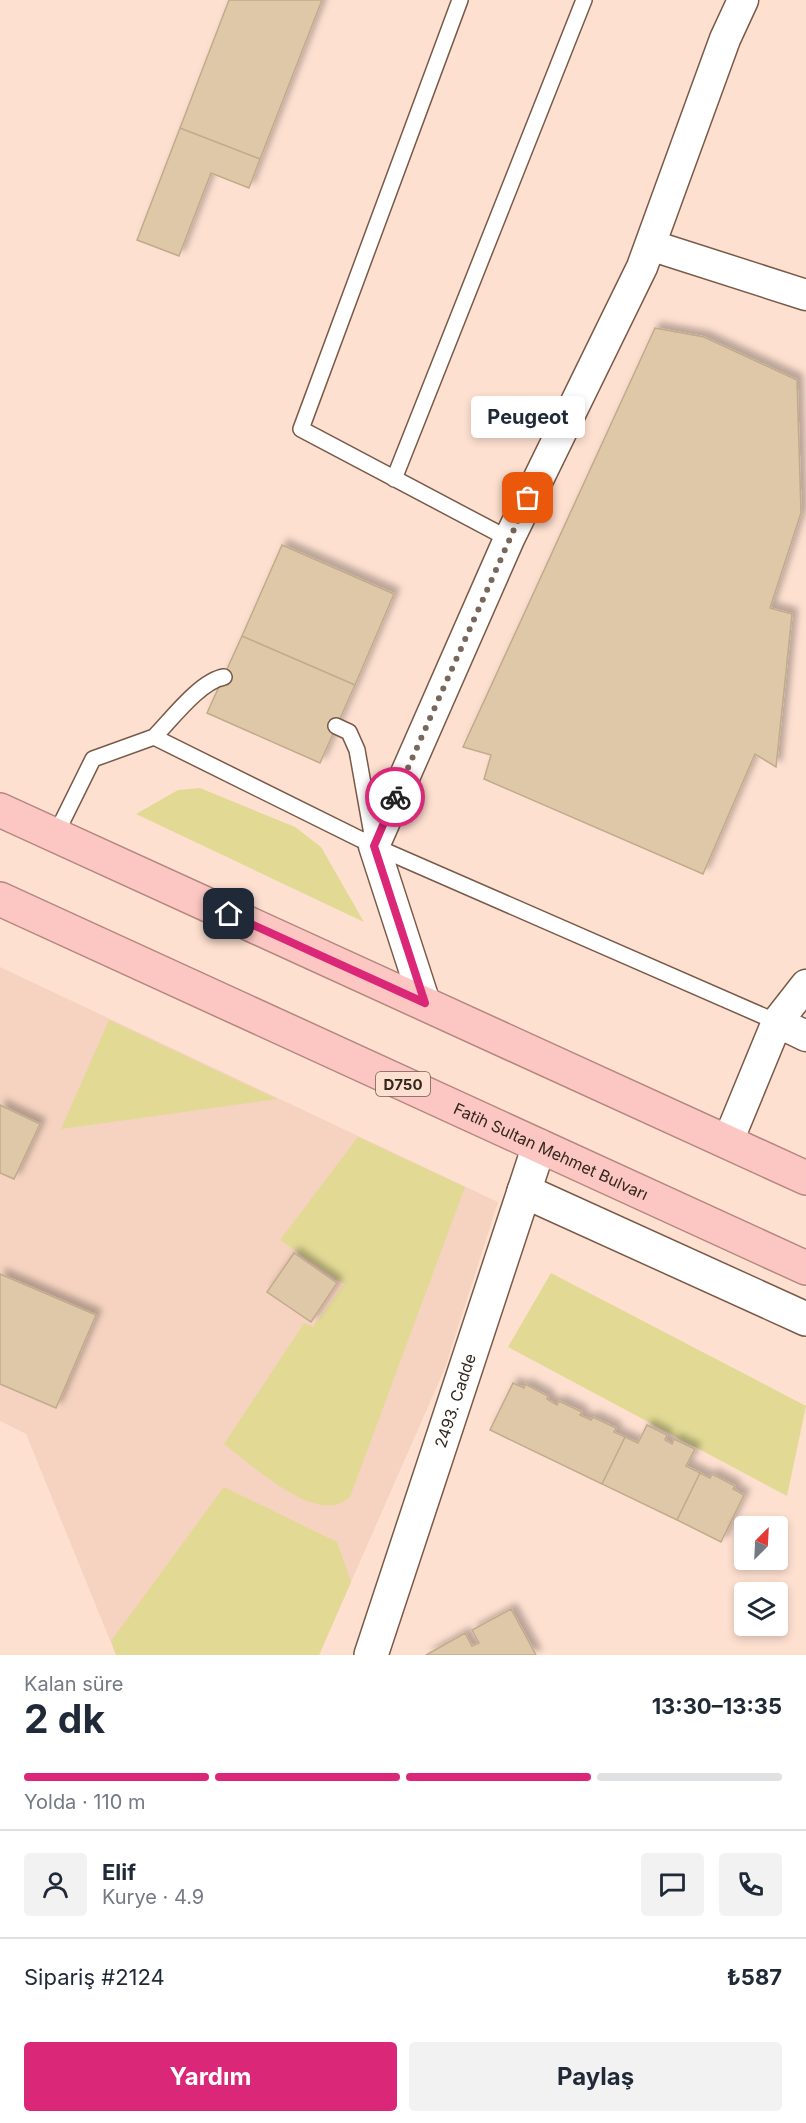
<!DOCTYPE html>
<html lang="tr">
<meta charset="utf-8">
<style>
:root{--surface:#fff;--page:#f2f2f3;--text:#1f2937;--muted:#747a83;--line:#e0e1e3;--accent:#db2777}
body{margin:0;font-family:Inter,sans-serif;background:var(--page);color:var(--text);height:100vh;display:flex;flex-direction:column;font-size:22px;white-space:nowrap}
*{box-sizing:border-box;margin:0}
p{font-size:20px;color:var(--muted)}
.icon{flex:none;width:33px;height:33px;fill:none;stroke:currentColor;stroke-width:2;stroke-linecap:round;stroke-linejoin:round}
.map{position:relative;height:1655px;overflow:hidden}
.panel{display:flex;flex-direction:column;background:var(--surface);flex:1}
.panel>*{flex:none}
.needle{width:39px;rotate:24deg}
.fabs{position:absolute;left:734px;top:1516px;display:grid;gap:12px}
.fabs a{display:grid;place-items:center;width:54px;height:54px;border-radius:6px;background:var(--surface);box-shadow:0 3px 9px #0003;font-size:30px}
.pin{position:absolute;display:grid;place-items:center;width:51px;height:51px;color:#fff;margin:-26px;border-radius:12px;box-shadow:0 3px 9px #0006}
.courier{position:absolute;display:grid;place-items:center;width:60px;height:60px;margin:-30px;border:4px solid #db2777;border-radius:50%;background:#fff;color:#222;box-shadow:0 2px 8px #0007}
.bubble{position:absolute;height:42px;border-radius:6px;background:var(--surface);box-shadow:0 3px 9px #0003;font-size:20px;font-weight:700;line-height:42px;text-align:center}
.summary em{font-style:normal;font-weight:700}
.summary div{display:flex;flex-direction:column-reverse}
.summary{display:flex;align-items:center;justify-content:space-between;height:102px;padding:0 24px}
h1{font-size:39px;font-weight:700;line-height:45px}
.bar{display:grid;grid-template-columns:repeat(4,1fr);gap:9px 6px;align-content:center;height:72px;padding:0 24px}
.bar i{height:8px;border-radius:4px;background:var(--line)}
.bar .current{background:var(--accent)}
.bar p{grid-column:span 4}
.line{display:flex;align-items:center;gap:15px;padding:0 24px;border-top:2px solid var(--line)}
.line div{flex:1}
.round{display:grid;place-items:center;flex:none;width:63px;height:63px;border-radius:6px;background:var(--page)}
.primary-button{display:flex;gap:12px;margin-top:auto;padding:12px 24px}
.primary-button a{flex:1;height:69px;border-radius:6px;background:var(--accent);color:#fff;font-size:24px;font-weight:700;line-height:69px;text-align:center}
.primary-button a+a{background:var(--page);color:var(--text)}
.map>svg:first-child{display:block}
</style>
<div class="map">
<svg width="806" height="1655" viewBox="0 0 806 1655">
<defs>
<filter id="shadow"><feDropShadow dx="5.5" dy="-5.5" stdDeviation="3" flood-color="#0004"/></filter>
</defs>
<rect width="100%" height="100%" fill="#fee0d0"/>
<path fill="#f6d3c0" d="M0,967L498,1202L445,1368L319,1655H116L26,1434L0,1421Z"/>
<path fill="#e1d994" d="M200,788L295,827L321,847L364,922L136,814L178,790Z
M109,1020L277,1099L61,1129Z
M358,1137L465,1187L350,1497C347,1499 342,1503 338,1504C306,1515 249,1463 224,1444L304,1323L313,1327L344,1284L280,1240Z
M551,1273L806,1406L787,1496L508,1347Z
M224,1487L337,1542L351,1582L319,1655H116L111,1641Z"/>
<path fill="#dec8a8" stroke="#c0ab8c" stroke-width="1.5" filter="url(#shadow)" d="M229,0H322L260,159L180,128Z
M180,128L260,159L249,188L211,173L179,256L137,240Z
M655,328L704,337L797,380L801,513L770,608L792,614L776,767L755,754L703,874L484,779L491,755L463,747Z
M282,545L394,594L355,685L242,636Z
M242,636L355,685L320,763L207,713Z
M0,1105L40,1124L14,1179L0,1173Z
M294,1253L337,1283L311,1322L267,1292Z
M0,1274L96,1315L56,1408L0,1384Z
M513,1383L524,1388L525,1384L548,1396L547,1399L557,1405L559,1401L582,1412L580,1415L591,1420L593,1417L616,1428L614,1432L625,1437L602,1484L490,1430Z
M647,1425L667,1435L665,1440L672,1444L674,1439L695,1449L686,1466L700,1473L677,1520L602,1484L625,1437L638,1443Z
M700,1473L710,1478L712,1474L735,1486L733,1489L744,1495L721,1542L677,1520Z
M511,1609L536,1655H426L465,1633L472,1646L479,1643L472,1630Z"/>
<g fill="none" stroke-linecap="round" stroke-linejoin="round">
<g stroke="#795a48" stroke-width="18">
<path id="service" d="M460,0L301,429L509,539
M394,479L584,0
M336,726L349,732L357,750L373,840
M154,737C171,720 200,681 224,677
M55,836L93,759L154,737L374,846L777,1022"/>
</g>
<g stroke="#795a48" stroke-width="33">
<path id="minor" d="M650,245L806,295
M425,1003L374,846L509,539L642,267L725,39L743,0
M777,1022L806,1036
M728,1141L777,1022L806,985"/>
</g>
<g stroke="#795a48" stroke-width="36">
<g id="tertiary">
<path d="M524,1191L806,1319"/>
<path id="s1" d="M371,1655L539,1146"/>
</g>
</g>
<g stroke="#b5867f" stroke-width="36">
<g id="trunk">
<path d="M0,810L806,1178"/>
<path id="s2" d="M0,899L806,1268"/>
</g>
</g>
<use href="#service" stroke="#fff" stroke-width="15"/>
<use href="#minor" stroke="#fff" stroke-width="30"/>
<use href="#tertiary" stroke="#fff" stroke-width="33"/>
<use href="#trunk" stroke="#fcc7c2" stroke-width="33"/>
</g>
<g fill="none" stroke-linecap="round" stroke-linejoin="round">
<path stroke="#7a675c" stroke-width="6" stroke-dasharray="0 10.8" d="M395,797L528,498"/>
<path stroke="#db2777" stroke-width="8" d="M229,914L425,1003L374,846L395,797"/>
</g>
<g text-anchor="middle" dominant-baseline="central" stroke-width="5" stroke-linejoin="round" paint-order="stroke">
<rect fill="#fee0d0" stroke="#705e53" stroke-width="1.5" x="376" y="1072" width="54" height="24" rx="4.5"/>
<g font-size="15" font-weight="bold" fill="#33261e">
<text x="403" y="1084">D750</text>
</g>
<g font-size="16" fill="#33261e" stroke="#fee0d0">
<text stroke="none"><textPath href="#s2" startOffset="606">Fatih Sultan Mehmet Bulvarı</textPath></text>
<text stroke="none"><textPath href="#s1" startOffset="268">2493. Cadde</textPath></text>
</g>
</g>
</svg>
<div class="fabs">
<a><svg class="needle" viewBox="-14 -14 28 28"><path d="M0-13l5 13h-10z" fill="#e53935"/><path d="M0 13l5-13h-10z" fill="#747a83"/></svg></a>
<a><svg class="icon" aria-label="layers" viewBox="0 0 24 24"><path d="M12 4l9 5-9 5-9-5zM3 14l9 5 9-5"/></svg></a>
</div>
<div class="pin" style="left:528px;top:498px;background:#ea580c"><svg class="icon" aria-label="bag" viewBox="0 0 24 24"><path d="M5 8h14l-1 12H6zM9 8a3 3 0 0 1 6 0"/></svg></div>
<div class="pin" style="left:229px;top:914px;background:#1f2937"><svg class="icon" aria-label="home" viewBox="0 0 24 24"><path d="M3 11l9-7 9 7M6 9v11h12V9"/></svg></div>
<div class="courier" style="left:395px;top:797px"><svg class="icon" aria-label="bike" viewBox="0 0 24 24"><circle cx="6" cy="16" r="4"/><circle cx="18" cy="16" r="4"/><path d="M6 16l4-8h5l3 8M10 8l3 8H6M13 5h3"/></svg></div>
<div class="bubble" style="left:471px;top:396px;width:114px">Peugeot</div>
</div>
<section class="panel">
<div class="summary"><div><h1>2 dk</h1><p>Kalan süre</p></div><em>13:30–13:35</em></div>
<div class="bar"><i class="current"></i><i class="current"></i><i class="current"></i><i></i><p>Yolda · 110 m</p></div>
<div class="line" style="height:108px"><a class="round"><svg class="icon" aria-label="person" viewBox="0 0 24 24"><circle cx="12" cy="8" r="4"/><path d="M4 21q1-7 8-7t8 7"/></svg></a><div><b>Elif</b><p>Kurye · 4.9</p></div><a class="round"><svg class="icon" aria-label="chat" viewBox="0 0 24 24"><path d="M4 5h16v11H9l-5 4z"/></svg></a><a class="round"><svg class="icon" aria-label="phone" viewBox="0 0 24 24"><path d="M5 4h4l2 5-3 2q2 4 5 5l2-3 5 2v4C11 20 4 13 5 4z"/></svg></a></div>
<div class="line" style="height:78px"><div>Sipariş #2124</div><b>₺587</b></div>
<div class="primary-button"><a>Yardım</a><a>Paylaş</a></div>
</section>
